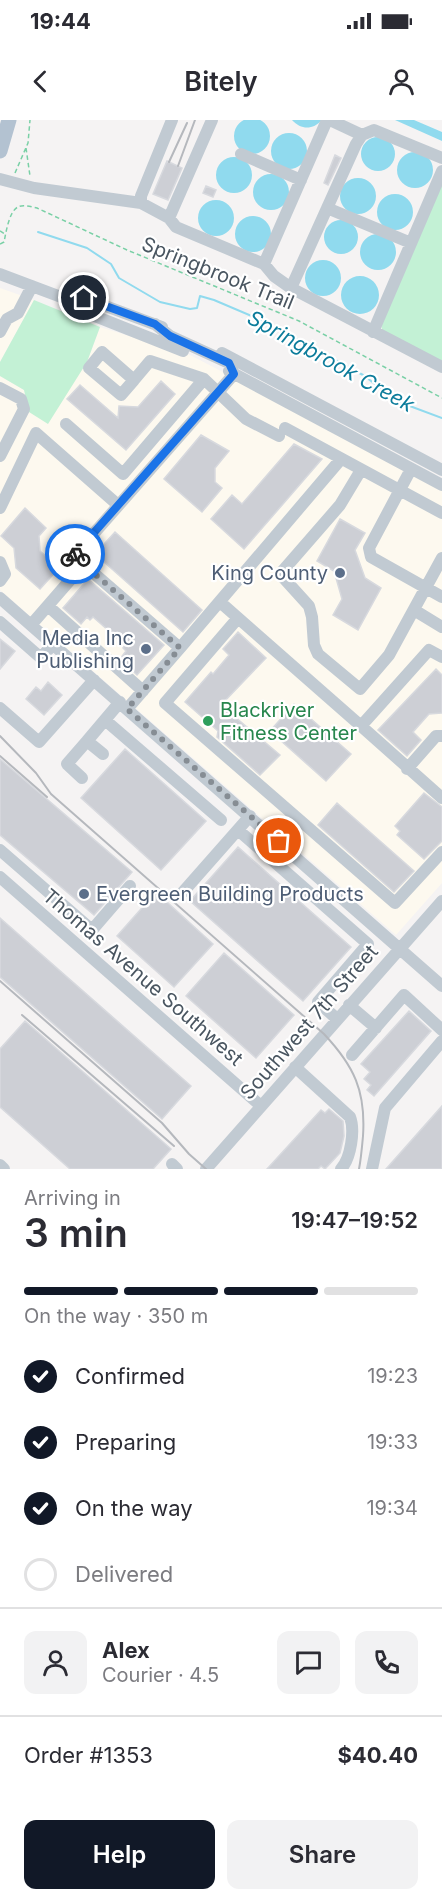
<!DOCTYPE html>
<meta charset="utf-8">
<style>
:root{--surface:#fff;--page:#f2f2f3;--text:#2b2b33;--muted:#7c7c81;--line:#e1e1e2;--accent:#111827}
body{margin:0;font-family:Inter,sans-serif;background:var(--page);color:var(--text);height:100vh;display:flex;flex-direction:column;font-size:22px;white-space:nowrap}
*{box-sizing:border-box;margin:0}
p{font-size:20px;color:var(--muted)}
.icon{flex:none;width:33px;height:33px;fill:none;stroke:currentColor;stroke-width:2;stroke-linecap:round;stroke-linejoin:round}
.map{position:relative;height:1049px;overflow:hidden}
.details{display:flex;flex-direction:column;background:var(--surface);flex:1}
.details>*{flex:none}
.pin{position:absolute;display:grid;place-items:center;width:51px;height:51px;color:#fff;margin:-26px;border:3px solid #fff;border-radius:50%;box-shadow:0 2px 6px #0007}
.courier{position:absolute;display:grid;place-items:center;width:60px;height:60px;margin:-30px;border:4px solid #1a73e8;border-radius:50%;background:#fff;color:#222;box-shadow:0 2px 8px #0007}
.head em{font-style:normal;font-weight:600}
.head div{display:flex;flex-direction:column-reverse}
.head{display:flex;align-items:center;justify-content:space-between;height:102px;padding:0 24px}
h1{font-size:39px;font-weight:600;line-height:45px}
.bar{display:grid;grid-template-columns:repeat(4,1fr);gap:9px 6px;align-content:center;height:72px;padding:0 24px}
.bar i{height:8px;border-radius:4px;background:var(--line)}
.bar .selected{background:var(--accent)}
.bar p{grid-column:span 4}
.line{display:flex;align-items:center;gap:15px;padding:0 24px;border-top:2px solid var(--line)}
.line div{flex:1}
.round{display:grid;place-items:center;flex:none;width:63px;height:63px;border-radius:12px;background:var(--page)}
ol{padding:0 24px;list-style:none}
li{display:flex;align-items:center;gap:18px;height:66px}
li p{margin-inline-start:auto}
li .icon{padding:6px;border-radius:50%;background:var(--accent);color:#fff;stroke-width:4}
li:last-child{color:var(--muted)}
li i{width:33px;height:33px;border:3px solid var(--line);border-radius:50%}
.cta{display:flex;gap:12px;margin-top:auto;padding:12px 24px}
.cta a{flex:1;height:69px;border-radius:12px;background:var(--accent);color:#fff;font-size:24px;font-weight:600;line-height:69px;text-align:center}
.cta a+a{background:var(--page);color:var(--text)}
.status{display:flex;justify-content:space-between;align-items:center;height:42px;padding:0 30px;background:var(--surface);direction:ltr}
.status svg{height:16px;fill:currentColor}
header{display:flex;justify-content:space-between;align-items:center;height:78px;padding:0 24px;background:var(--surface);font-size:27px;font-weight:600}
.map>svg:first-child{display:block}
</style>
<div class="status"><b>19:44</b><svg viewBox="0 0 49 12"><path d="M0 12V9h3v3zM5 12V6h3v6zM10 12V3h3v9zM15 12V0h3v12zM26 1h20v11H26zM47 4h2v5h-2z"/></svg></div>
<header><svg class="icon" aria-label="back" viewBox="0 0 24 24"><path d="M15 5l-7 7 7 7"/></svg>Bitely<svg class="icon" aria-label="person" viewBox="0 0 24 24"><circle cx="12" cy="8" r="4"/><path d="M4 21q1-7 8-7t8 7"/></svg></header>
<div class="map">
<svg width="442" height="1049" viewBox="0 0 442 1049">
<rect width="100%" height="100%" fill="#f5f3f3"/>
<path fill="#fdf9ef" d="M0,168L34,180L0,242Z
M100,207L190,235L277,280L442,370V763L396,815L0,470V256L24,270L29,292L87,242Z"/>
<path fill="#c3f1d5" d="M442,58V244L382,210L381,203Z
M34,180L100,207L87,242L48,304L29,292L24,270L0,256V242Z"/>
<path fill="#90daee" d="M234 16a18 18 0 1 1 36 0a18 18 0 1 1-36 0Z
M292,0H322C313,10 301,10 292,0Z
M395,0H414L442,12V21Z
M271 31a18 18 0 1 1 36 0a18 18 0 1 1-36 0Z
M361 34a17 17 0 1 1 34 0a17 17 0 1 1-34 0Z
M397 50a18 18 0 1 1 36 0a18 18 0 1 1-36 0Z
M216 55a18 18 0 1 1 36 0a18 18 0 1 1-36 0Z
M253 72a18 18 0 1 1 36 0a18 18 0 1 1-36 0Z
M340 76a18 18 0 1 1 36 0a18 18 0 1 1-36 0Z
M377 92a18 18 0 1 1 36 0a18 18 0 1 1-36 0Z
M198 98a18 18 0 1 1 36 0a18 18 0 1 1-36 0Z
M235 114a18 18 0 1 1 36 0a18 18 0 1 1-36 0Z
M324 117a17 17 0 1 1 34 0a17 17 0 1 1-34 0Z
M360 132a18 18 0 1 1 36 0a18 18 0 1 1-36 0Z
M305 158a18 18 0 1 1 36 0a18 18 0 1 1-36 0Z
M341 175a19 19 0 1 1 38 0a19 19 0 1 1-38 0Z"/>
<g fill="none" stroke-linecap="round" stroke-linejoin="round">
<path stroke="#90daee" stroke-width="2" d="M38,112L87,128L111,144L119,158L160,182L190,189L197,188L200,176L214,180L261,200L363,255L399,282L442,298"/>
</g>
<path fill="#cdcfd5" stroke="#d7d9de" stroke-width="1.5" d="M335,35L341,38L328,65L324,63Z
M167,41L182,48L168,80L153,74Z
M206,66L216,70L213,77L203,73Z
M161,261L175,274L126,330L67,279L80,265L118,298L119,286L138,287Z
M201,315L229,331L215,348V362L222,368L202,392L164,359Z
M294,324L322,339L244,429L211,399L232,375L242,384Z
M25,388L46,408L39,416L40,431L59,448L40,469L16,448L14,428L1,416Z
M340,399L365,413L355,430L365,458L381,468L358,510L333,495L342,479L334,451L317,441Z
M115,412L202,490L183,512L95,434Z
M88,459L164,525L137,555L120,539L126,531L123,528L125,525L93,497L90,500L87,497L81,504L63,488Z
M238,512L266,538L221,585L280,635L260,655L217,617L218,611L185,582L211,552L213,554L229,535L223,529Z
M0,519L15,531L0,549Z
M436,549L442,555V593L429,594L413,612L421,620L407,636L378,610Z
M48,562L62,575L44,595L26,579L36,567L41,571Z
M294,584L351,634L326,661L270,611Z
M125,629L206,701L161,750L81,678Z
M0,639L132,752L94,795L0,715Z
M424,673L442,687V721L424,739L397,715L400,711L395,706Z
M337,683L414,751L394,772L318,705Z
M238,727L351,827L303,881L190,781Z
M156,772L213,824L174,867L117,816Z
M0,798L191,966L162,999L0,857Z
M224,833L294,895L256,938L186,876Z
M409,891L431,911L374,976L367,970L371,965L364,959L370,952L361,944Z
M25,901L171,1029L153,1049H70L0,987V929Z
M442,986V1049H386Z
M329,989L343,1001L344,1016L340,1033L325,1049L321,1046L318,1049H267L321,990L325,993Z"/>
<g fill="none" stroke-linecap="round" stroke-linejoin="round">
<path stroke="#7ad0a6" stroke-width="1.5" stroke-dasharray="4.5 3" stroke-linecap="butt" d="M26,28L30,56
M15,53L28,23L30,0
M0,111L5,114
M0,124L4,122C6,113 9,91 18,87C23,84 32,87 37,88L127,130L299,201L442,278"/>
<path stroke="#c1cad2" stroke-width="12" d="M330,0L362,15
M241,34L301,60
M0,59L34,68L141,83L169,98L176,107L264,144L274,156L291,168L442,247
M141,83V76L172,0
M327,88L411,123
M169,98L212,0
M264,144L327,0
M0,154L61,177L77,189L183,231
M291,168L356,24L362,15L374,10L442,38
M61,177L84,178L162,207
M155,204L170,216L229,243L234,254L74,436L180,528L341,339
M0,212L7,199L18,193L32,166
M373,212L442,51
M222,233L442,350
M229,251L442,365
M134,260L121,275L89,248L102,232L134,260L150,241L204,259L246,299L279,316
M0,268L21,279L24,289L0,336
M66,304L123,354L204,259
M285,308L442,393
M411,349L369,428L371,437L442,477
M361,350L340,385L280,454L309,486L312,497L314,525L318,534L360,569L389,535L442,438
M0,388L36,313L118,385
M0,442L5,454L0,461
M0,478L442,866
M220,482L361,606L429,530L442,537
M48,486L143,571
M414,490L442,507
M238,498L165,583L395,783L442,732
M0,502L41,538L53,524
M31,505L84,444
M0,588L39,622L94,560
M127,589L180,528
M105,600L221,700
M361,606L442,678
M103,634L87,621L120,582
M407,649L436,616H442
M82,658L67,644L87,621
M238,710L368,824L318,882L337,899
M0,730L92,810L130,766
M0,757L261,986
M183,772L250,696
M349,885L376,908
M352,935L404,875L442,910
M295,947L350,997C355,1010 351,1038 341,1049
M172,1044L177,1049
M0,1045L4,1049
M206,1049L442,781
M372,1049L385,988L442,921"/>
<path stroke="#b3c2d1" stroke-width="15" d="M0,31L9,0"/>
<path stroke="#b5b8bd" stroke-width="2" d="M169,42L187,3
M178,46L195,0
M0,616L36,653L51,674L324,914C354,946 366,971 363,1016C362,1027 361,1039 359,1049
M0,636L47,677
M0,861L162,1003L189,1034L206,1049
M22,895L174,1026"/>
</g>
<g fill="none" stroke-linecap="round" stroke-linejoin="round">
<path stroke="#868d94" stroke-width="6" stroke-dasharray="0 10.8" d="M75,434L74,436L180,528L127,589L279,721"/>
<path stroke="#1a73e8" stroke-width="8" d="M75,434L234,254L229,243L170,216L155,204L84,178"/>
</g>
<g fill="#5c6f8a" stroke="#fff" stroke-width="2">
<circle cx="340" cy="453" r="6"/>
<circle cx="146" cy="529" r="6"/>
<circle cx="84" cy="774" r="6"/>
</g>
<circle fill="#2e9e5b" stroke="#fff" stroke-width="2" cx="208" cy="601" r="6"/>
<g text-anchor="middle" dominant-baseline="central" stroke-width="4.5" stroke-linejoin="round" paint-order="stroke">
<g font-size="20" fill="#4a5661" stroke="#fff">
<text transform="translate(218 153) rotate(22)">Springbrook Trail</text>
<text transform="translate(143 857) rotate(41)">Thomas Avenue Southwest</text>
<text transform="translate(309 902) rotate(-49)">Southwest 7th Street</text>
</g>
<g font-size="20" fill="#4e5e75" stroke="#fff" text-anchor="end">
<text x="328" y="453">King County</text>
<text x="134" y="518">Media Inc<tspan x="134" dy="23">Publishing</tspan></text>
<text x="96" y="774" text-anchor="start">Evergreen Building Products</text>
</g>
<g font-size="20" fill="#27864d" stroke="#fff" text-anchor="start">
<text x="220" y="590">Blackriver<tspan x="220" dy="23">Fitness Center</tspan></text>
</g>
<g font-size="21" font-style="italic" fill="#0c7c9b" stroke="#fff">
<text transform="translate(331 241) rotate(29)">Springbrook Creek</text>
</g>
</g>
</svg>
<div class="pin" style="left:279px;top:721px;background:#ea580c"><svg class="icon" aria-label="bag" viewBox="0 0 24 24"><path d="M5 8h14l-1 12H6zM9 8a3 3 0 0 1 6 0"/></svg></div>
<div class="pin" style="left:84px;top:178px;background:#1f2937"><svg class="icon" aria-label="home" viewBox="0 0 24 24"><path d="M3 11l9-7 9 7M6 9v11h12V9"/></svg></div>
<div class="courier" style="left:75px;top:434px"><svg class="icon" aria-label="bike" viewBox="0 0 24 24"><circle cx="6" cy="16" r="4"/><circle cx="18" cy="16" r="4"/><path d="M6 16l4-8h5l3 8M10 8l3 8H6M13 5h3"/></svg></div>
</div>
<section class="details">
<div class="head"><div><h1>3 min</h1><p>Arriving in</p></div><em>19:47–19:52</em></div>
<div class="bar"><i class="selected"></i><i class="selected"></i><i class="selected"></i><i></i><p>On the way · 350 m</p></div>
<ol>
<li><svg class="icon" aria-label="check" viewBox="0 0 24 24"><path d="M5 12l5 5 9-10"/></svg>Confirmed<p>19:23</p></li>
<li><svg class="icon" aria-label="check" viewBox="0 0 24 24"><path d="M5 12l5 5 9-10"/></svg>Preparing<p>19:33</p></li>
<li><svg class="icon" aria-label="check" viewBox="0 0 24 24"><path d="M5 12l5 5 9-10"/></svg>On the way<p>19:34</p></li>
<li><i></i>Delivered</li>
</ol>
<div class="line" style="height:108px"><a class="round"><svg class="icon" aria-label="person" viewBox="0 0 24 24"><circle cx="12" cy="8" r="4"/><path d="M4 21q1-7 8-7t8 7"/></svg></a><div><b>Alex</b><p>Courier · 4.5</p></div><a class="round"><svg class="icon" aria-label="chat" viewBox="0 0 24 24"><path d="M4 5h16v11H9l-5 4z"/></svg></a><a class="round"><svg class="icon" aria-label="phone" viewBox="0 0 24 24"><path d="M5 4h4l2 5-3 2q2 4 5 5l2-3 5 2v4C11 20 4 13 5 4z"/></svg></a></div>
<div class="line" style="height:78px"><div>Order #1353</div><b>$40.40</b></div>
<div class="cta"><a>Help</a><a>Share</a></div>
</section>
